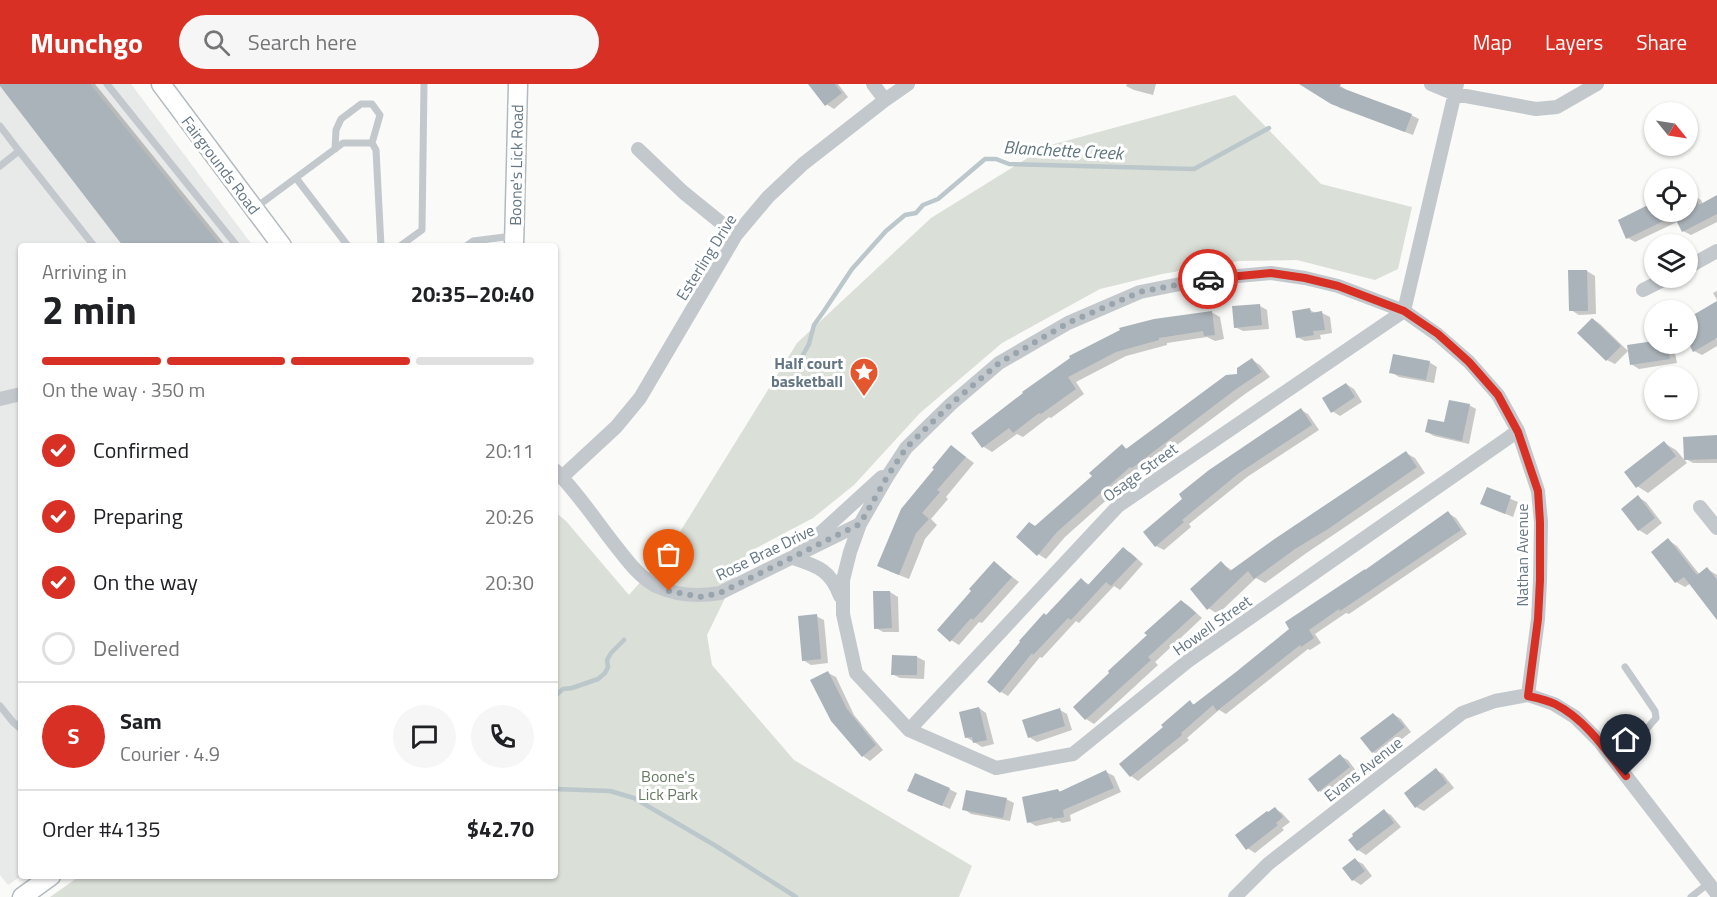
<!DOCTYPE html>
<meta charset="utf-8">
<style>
:root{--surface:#fff;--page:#f6f6f6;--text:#202124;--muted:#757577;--line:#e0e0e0;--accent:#d93025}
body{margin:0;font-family:"Titillium Web",sans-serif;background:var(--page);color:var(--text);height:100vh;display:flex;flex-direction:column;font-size:22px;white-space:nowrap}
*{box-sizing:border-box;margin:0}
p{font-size:20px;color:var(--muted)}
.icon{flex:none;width:33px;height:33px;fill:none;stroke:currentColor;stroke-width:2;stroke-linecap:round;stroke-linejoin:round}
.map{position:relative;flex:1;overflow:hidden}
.side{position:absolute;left:18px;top:159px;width:540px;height:636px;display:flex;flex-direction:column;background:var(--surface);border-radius:6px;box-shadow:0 2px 4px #0004}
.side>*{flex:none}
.needle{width:39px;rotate:120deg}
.buttons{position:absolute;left:1644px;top:18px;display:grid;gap:12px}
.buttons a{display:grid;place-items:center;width:54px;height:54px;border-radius:50%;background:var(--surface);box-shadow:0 2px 4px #0004;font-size:30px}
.pin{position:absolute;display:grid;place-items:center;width:51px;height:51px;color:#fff;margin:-62px -26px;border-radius:50% 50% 50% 0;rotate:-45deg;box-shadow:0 0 6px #0007}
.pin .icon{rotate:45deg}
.courier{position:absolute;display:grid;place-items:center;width:60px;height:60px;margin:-30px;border:4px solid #d93025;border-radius:50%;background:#fff;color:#222;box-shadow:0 2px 8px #0007}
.headline em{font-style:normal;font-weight:700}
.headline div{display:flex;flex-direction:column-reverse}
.headline{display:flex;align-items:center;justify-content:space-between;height:102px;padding:0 24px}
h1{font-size:39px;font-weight:700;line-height:45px}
.bar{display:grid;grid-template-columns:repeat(4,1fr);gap:9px 6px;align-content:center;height:72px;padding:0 24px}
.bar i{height:8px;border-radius:4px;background:var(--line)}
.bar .on{background:var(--accent)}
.bar p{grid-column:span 4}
.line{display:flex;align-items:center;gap:15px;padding:0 24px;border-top:2px solid var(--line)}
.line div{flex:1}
.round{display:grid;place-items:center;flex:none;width:63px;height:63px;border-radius:32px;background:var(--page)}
ol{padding:0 24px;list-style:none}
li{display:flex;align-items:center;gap:18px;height:66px}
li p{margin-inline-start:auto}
li .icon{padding:6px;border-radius:50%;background:var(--accent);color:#fff;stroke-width:4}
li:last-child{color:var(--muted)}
li i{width:33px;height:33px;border:3px solid var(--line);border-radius:50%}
header{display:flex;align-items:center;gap:36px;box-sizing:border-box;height:84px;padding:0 30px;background:var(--accent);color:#fff}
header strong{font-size:28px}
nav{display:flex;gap:33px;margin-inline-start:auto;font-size:21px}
.search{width:420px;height:54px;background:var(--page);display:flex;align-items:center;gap:15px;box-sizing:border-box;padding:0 21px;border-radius:33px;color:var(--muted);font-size:22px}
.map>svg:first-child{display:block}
</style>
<header>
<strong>Munchgo</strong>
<div class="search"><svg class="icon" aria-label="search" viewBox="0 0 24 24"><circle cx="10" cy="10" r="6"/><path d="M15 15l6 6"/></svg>Search here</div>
<nav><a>Map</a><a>Layers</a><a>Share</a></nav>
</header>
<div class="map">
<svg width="1717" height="813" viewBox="0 0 1717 813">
<rect width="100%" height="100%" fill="#fafaf8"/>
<path fill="#e8e9e9" d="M0,0H131L253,162H21V792L8,801L0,791Z"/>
<path fill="#dadfd7" d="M1235,11L1321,100L1412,123L1398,185L1375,196L1297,176L1239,177L1162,190L1100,205L1002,259L920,329L854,401L813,434L747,469L707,551L712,581L794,676L972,782L959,813H50L80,792H555V428L566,437L629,511L670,464L797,259L931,134L1047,62Z"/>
<path fill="#0003" d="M0,0H95L226,162H125Z
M810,0H838L848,13L834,25L826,20Z
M1127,0H1156L1153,11L1134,6L1126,2Z
M1306,0H1337L1347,6L1411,31L1419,35L1413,51L1340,24Z
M1693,111L1701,116L1703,120L1717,113V138L1691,151L1683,147L1679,137L1635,158L1628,154L1652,121L1654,122V128H1688V115Z
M1587,187L1595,192L1596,230L1579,231L1571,226L1570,188Z
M1717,207V216L1713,209Z
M1717,219V246L1713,249L1717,256V262L1702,271L1694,267L1690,260L1675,269L1677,279L1639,285L1631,280L1629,262L1654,258V260H1688V236Z
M1260,222L1267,226L1269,245L1243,247L1235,243Z
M1310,226L1317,230L1322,229L1330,233L1332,249L1320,251L1321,255L1305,257L1297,253Z
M1211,228L1220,233L1224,255L1215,257L1207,253L1167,259V261L1126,272L1076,298L1084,310L1051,334L1049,333L1023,353L1017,350L992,368L984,363L973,349L1072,274Z
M1593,235L1600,240L1628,267L1615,280L1607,276L1580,249Z
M1252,276L1260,281L1270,293L1245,310L1141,388L1139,387L1065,453L1046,475L1038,470L1036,443L1094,392L1122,362L1127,365L1239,291Z
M1429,278L1437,283L1434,299L1399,293L1391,288Z
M1346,300L1354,305L1362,318L1340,332L1332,327Z
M1469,321L1476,325L1469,360L1434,352L1427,348L1446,340Z
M1301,326L1308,330L1319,346L1247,393L1189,440L1191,443L1164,466L1156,462L1145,448Z
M1717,353V379H1693L1686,375Z
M1664,359L1676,366L1687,379L1648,409L1637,402Z
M952,363L974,379L946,413L948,415L931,435L937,441L925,455L909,495L889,487L936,385Z
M1406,369L1415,374L1425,389L1305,470L1265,499L1256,494L1218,530L1208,524L1221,479L1233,487Z
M1487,405L1518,418L1513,433L1482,420Z
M1638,413L1646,418L1662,439L1647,451L1639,446L1623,425Z
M1448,429L1456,434L1467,450L1349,530L1346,529L1315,550L1321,559L1310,566L1308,565L1226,630L1219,626L1187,654L1189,656L1138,697L1131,692L1165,644L1190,618L1195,621L1365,487Z
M1668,456L1677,462L1700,491L1707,485L1717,491V533L1691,499L1685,503L1676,498Z
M1123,465L1131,469L1143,480L1120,506L1114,502L1079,539L1076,537L1042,574L1040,573L1008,612L1001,608L1022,558L1081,496L1090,501Z
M994,479L1019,498L982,539L979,538L959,561L951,556Z
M890,508L898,513L899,548H883L876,544Z
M1181,517L1189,522L1202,534L1155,578L1158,581L1094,640L1086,635L1075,623L1149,552Z
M816,532L824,536L828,579L811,581L803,576Z
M917,573L925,577L924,595L900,594L892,590Z
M828,589L836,593L854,631L883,666L870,677L863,672Z
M979,624L986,629L994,660L982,663L966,653Z
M1060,626L1067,630L1072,646L1037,658L1029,653Z
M1393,630L1401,635L1411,648L1380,672L1373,668Z
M1340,672L1348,676L1357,688L1327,711L1319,707Z
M1436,686L1443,690L1454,704L1424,727L1416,723Z
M1106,688L1114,692L1121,708L1070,731L1071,737L1062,739L1059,737L1036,742L1029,738L1058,706L1061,708Z
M949,705L957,709L950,725L917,711Z
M1006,715L1014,719L1010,737L971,730L964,725Z
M1275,725L1282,729L1290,738L1282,744L1284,746L1255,769L1247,764L1268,729Z
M1384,727L1391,731L1401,743L1366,771L1358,766L1350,756Z
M1355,776L1363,780L1372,792L1361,801L1353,796L1344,785Z"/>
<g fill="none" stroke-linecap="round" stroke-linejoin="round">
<path stroke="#bbc7cb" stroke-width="4.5" d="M798,280L809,260L814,241L824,227L852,185L886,147L905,131L916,129L923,121L938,115L985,75H996L1009,80L1194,85L1269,44
M555,612L563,605L572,604L598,595L605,589L608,583L607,576L611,569L624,556
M555,705L610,707L634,714L716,762L796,813"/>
</g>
<path fill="#aab3b9" d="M0,0H90L221,162H123L0,2Z
M808,0H835L842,9L825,22Z
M1299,0H1341L1339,3L1412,30L1405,48L1331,20Z
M1688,98L1699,121L1717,111V130L1682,148L1674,132L1626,155L1618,136L1652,119L1654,128H1688Z
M1568,186H1587L1588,227H1569Z
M1717,217V254L1693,268L1688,258V234Z
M1260,220L1262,241L1234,244L1232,222Z
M1310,224L1311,229L1322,227L1325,246L1313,247L1314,251L1296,254L1292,227Z
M1212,227L1215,251L1204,252L1203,247L1159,254V256L1116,268L1068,293L1076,305L1041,330L1039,329L1013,349L1009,344L982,364L971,349L1023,309L1022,308L1070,274L1069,272L1120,246L1119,244L1154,235Z
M1592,234L1621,262L1606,277L1577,249Z
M1654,257V260H1667L1670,275L1630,281L1627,261Z
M1393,270L1430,277L1426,296L1389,289Z
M1252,274L1261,287H1263L1236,305L1132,384L1130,383L1057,448L1037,472L1016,453L1029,438L1035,442L1092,392L1089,389L1122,360L1126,365L1226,291L1237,290V284Z
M1346,299L1355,313L1331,329L1322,314Z
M1449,316L1470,320L1462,357L1425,348L1428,335L1444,338Z
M1301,324L1312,341L1239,389L1182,436L1184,438L1155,463L1143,448L1182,415L1179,410L1209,386Z
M1717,351V375L1684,376L1683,353Z
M1664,357L1676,372L1636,404L1624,388Z
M951,361L966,373L937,406L940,408L922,429L929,435L916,449L899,491L877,482L901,425L934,385L932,384Z
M1406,367L1417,383L1328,445L1295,465L1254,495L1248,487L1207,526L1190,505L1221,477L1230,487L1273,456Z
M1487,403L1511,412L1505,430L1480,420Z
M1638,411L1655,434L1638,447L1621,425Z
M1448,427L1461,446L1340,527L1339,525L1309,546L1314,554L1301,563L1300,561L1217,627L1213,621L1181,649L1182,651L1130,693L1119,680L1163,643L1161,641L1190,616L1193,621L1236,588L1289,545L1285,538L1365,485V486Z
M1668,454L1697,491L1707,483L1717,496V536L1684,493L1675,499L1651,468Z
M1123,463L1137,475L1111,502L1106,498L1071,536L1068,534L1033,571L1032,569L1000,609L987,598L1020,558L1019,557L1044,529L1046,531L1081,494L1088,501Z
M994,477L1012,493L973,536L971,534L950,558L937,546L971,507L969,505Z
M873,507H890L892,544L874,545Z
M1181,516L1196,529L1148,573L1151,576L1085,636L1073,623L1109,589L1108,587L1147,551L1144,549Z
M817,530L821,575L802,577L798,532Z
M892,571L917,572V591H891Z
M828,587L847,625L876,661L862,673L831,637L810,596Z
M979,623L987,656L973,659L972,653L965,654L959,628Z
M1060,624L1065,642L1028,654L1022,636Z
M1393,629L1405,643L1372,669L1360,654Z
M1340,670L1350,683L1318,708L1308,695Z
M1436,684L1447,699L1415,724L1404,709Z
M1106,686L1114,704L1063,726L1064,733L1053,735L1052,733L1027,739L1022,713L1058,705L1059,708Z
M915,689L950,704L942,722L907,707Z
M966,706L1007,714L1003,734L962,726Z
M1275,723L1283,733L1276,739L1278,741L1246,766L1235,751L1267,727L1268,728Z
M1384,725L1394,739L1357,767L1348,756L1353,752L1352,750Z
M1355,774L1365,787L1352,797L1342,784Z"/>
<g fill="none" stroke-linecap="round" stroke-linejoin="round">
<g stroke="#b3babf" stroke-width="21">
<path id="secondary" d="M161,0L282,162
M514,162L518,0
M22,813L51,792"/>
</g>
<path stroke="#c3c8cc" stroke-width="7" d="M107,0L237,162
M0,42L19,67
M335,65L336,46L341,35L361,20H372L380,31L372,59L376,66L381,162
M0,82L19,67L94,162
M296,94L348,162
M255,124L343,59H372
M400,162L422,146L424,0
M466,162L473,157L513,152
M0,622L13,638L21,645
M1613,675L1637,656L1656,634L1655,627L1625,583
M1691,813L1709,799"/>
<path stroke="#c3c8cc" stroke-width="14" d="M873,0L885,16
M1431,0L1455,10L1536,25L1557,23L1597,0
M638,65L683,108L736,151
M1688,183L1717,167
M1643,206L1667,194
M1404,227L1457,0
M0,315L21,310
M1518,347L1188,577L1073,670L996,684L909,646L856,589L843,530V496L850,468L860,440L887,393L906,364L951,320L999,279L1068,239L1140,208L1205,195L1271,189L1305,194L1338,202L1404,227L1438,251L1469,278L1498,311L1518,347L1538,407L1541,438L1540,497L1538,535L1528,611
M555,386C579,410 598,440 619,466C629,479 641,494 656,502C677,512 697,513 720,509L860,440
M562,393L616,343L640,314L736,151L768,113L803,80L885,16L908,0
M1700,423L1717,444
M840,512C831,486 817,482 793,474L882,393
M909,646L1118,422L1404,227
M1235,813L1268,780L1462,629L1495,617L1528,611L1554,620L1575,633L1600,658L1613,675L1717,810"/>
<use href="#secondary" stroke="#fff" stroke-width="18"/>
</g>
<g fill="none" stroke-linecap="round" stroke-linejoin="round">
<path stroke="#99a4ac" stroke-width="6" stroke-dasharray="0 10.8" d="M669,507L700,513L720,509L860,440L887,393L906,364L951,320L999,279L1068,239L1140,208L1208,195"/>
<path stroke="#d93025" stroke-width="8" d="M1208,195L1271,189L1305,194L1338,202L1404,227L1438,250L1469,278L1498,311L1518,348L1538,407L1540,438V496L1538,535L1528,612C1537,614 1547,616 1555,620C1585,635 1606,666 1626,692"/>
</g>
<defs>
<g id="sight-pin" transform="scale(1.5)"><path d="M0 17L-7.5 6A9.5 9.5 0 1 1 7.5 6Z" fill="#e4572e" stroke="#fff"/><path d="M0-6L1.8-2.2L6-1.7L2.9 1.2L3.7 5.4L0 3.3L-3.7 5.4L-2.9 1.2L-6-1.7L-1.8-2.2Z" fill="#fff"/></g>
</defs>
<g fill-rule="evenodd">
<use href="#sight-pin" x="864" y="288"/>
</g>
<g text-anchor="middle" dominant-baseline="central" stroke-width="6" stroke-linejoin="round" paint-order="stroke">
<g font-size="16" fill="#657683" stroke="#fff">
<text transform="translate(221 81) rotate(53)">Fairgrounds Road</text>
<text transform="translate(516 81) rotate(-89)">Boone's Lick Road</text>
<text transform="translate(706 173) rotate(-58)">Esterling Drive</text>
<text transform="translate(1140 388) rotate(-36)">Osage Street</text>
<text transform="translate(765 468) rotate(-26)">Rose Brae Drive</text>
<text transform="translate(1522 471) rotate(-90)">Nathan Avenue</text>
<text transform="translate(1212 541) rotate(-35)">Howell Street</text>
<text transform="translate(1363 685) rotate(-38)">Evans Avenue</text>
</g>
<g font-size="16" font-weight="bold" fill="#657683" stroke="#fff" text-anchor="end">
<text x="843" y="279">Half court<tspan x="843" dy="18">basketball</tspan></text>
</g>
<g font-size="16" fill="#687a64" stroke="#fff">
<text x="668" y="692">Boone's<tspan x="668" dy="18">Lick Park</tspan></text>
</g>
<g font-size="18" font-style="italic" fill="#60757c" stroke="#fff">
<text transform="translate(1063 66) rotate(3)">Blanchette Creek</text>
</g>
</g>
</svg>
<div class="buttons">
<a><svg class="needle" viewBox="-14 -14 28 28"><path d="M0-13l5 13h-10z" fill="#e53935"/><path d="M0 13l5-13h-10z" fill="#757577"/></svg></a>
<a><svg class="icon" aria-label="locate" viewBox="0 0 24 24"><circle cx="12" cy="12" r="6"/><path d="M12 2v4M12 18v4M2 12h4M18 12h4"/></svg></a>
<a><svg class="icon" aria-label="layers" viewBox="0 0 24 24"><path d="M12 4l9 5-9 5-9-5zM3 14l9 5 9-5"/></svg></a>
<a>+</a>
<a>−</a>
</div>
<div class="pin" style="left:669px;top:507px;background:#ea580c"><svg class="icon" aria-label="bag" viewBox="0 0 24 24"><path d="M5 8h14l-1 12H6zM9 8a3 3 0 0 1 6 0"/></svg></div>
<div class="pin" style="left:1626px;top:692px;background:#1f2937"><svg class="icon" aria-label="home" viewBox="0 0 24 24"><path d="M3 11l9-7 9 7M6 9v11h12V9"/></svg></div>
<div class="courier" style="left:1208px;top:195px"><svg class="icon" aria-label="car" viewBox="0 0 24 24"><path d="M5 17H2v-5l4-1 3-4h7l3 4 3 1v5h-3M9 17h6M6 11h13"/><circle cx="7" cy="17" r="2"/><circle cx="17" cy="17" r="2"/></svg></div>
<section class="side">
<div class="headline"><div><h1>2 min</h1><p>Arriving in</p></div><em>20:35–20:40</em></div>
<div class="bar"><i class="on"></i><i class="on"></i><i class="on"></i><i></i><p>On the way · 350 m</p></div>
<ol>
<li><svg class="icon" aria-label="check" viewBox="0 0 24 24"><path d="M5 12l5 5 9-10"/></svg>Confirmed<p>20:11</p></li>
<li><svg class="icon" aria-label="check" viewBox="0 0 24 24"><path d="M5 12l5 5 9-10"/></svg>Preparing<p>20:26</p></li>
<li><svg class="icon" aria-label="check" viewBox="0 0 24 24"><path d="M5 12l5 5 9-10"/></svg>On the way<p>20:30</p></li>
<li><i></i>Delivered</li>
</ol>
<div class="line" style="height:108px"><b class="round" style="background:var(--accent);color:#fff">S</b><div><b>Sam</b><p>Courier · 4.9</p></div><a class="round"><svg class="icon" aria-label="chat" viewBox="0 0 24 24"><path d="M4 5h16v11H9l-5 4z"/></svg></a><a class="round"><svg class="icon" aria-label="phone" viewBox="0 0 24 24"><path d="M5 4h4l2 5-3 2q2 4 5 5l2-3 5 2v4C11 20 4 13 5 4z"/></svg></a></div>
<div class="line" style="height:78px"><div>Order #4135</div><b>$42.70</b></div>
</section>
</div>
